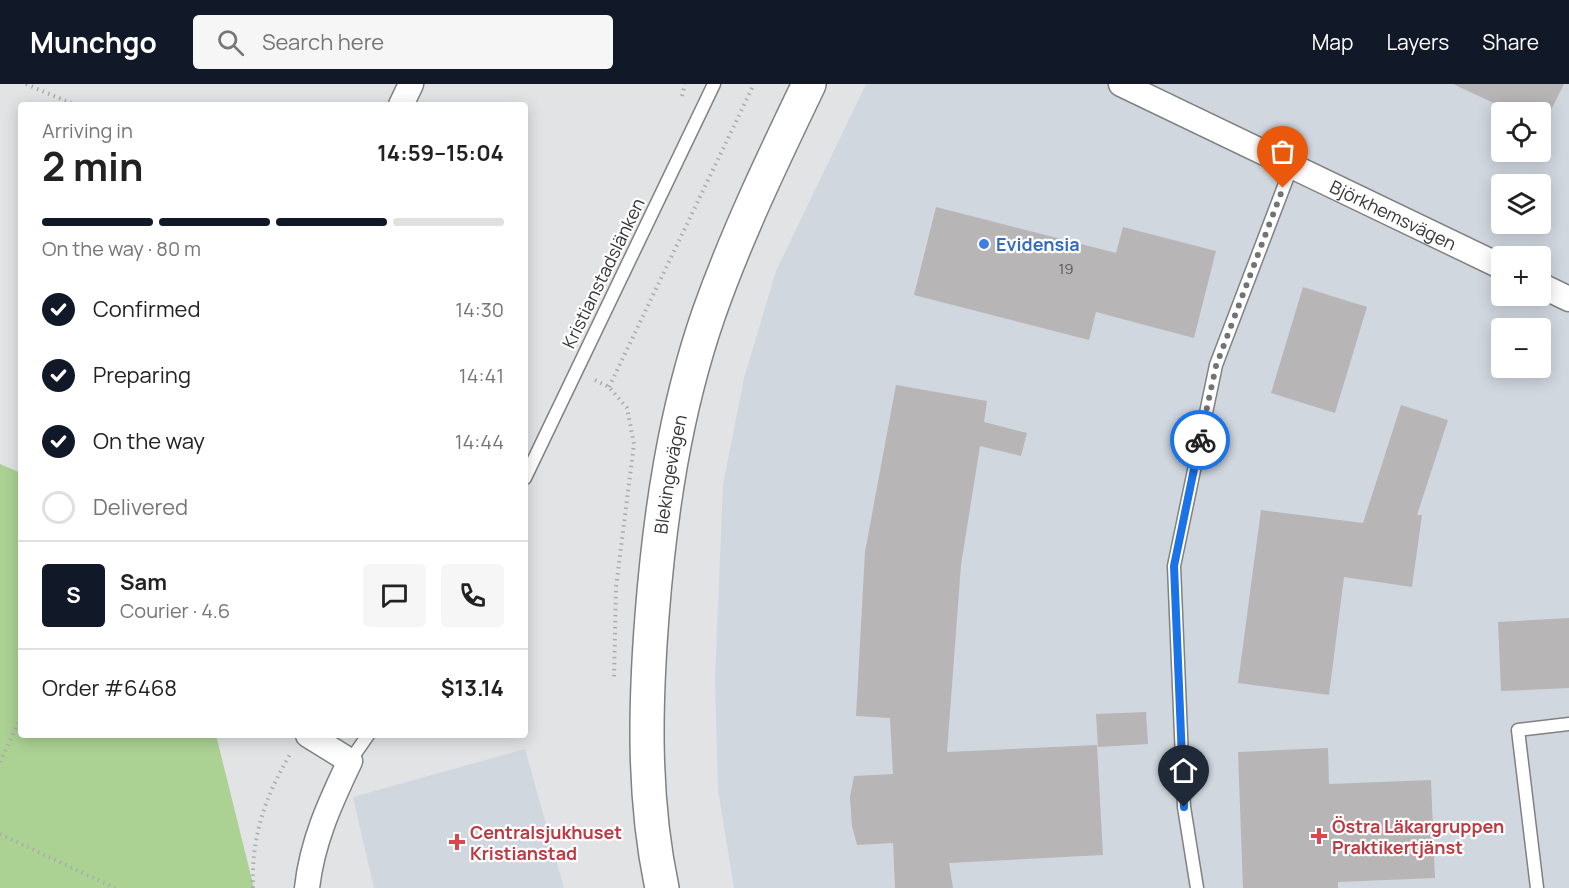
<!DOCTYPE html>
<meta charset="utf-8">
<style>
:root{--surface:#fff;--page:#f6f6f6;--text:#222;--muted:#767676;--line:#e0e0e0;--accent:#111827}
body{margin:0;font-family:Manrope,sans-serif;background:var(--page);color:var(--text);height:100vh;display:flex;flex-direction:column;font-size:22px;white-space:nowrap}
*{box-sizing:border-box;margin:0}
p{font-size:20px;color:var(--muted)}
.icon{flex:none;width:33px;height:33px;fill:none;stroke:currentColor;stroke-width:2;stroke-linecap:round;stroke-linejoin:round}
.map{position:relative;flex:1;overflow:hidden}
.side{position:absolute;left:18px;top:18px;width:510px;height:636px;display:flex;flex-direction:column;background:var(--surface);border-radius:6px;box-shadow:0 3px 15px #0003}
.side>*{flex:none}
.controls{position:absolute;left:1491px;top:18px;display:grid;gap:12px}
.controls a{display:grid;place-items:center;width:60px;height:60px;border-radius:6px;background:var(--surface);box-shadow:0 3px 15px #0003;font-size:30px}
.pin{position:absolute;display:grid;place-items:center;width:51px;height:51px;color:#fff;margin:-62px -26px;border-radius:50% 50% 50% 0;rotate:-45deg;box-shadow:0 0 6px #0007}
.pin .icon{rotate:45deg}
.courier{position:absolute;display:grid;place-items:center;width:60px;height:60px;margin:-30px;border:4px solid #1a73e8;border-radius:50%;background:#fff;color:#222;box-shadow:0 2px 8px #0007}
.head em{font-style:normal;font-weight:700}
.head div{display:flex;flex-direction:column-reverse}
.head{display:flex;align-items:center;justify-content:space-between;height:102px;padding:0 24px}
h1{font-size:39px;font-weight:700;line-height:45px}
.bar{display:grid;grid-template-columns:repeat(4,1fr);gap:9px 6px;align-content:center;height:72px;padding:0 24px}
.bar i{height:8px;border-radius:4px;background:var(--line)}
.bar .current{background:var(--accent)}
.bar p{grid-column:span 4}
.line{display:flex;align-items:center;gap:15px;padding:0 24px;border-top:2px solid var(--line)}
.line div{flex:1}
.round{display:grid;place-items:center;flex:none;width:63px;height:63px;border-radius:6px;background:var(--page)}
ol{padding:0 24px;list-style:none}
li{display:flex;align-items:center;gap:18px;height:66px}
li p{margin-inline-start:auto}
li .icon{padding:6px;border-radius:50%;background:var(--accent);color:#fff;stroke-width:4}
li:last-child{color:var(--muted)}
li i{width:33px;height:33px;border:3px solid var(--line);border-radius:50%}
header{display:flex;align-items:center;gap:36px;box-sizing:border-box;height:84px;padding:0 30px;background:var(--accent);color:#fff}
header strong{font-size:28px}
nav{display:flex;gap:33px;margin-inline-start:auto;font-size:21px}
.search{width:420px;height:54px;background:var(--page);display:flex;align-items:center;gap:15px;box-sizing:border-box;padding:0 21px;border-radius:6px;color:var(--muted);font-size:22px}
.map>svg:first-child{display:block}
</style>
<header>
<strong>Munchgo</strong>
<div class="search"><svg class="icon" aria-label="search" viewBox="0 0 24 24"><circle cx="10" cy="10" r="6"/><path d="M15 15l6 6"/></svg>Search here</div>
<nav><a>Map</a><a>Layers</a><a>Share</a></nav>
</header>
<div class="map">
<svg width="1569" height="804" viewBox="0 0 1569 804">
<rect width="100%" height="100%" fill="#e2e3e5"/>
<path fill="#d1d7df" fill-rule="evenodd" d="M866,0H1569V804H734L718,706L715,595L723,401L744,294L776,187ZM1502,28H1540V68H1502ZM1502,100H1540V140H1502ZM1502,172H1540V212H1502ZM1502,244H1540V284H1502Z
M525,665L564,804H374L353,713Z"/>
<path fill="#abd293" d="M0,380L21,389V651H216L254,804H0Z"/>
<path fill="#b7b5b6" d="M1453,0H1564L1550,28H1513Z
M936,123L1116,169L1123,143L1216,167L1194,254L1096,228L1089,256L914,211Z
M1303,203L1367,223L1335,329L1271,309Z
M896,301L987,317L984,338L1027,349L1021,372L980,362L961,481L947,668L1097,661L1103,771L949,779L953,804H895L893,759L857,761L852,742L850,713L854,692L893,690L890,634L856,632L865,468Z
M1401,321L1448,336L1417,431H1422L1412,503L1344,493L1329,611L1238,599L1261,426L1363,439Z
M1569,534V604L1501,607L1498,538Z
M1146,628L1148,660L1098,663L1096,630Z
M1328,664L1329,700L1431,696L1435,794L1338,798V804H1243L1238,668Z"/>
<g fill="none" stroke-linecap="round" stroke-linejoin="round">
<g stroke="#808182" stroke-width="15">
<path id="service" d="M525,394L714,0
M350,677L368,651
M1197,804L1184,723L1174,482L1216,281L1291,84
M1537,804L1518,646L1569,640"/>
</g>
<g stroke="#808182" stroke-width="27">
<g id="minor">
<path id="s1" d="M1121,0L1502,183"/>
<path d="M401,21L411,0"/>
<path d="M1540,201L1569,215"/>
<path d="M307,804C312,758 330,719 350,677L308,651"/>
</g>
</g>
<g stroke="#808182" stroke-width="36">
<g id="secondary">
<path id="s2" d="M662,804C643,715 645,623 652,532C660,429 675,327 709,229C737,150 773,75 809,0"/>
</g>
</g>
<path stroke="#abacad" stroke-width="4" stroke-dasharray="1.5 4.5" stroke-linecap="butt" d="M26,0L75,21
M682,12L685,0
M595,296L609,303L627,324L634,360L616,503L614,595
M609,303L754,0
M0,678L21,633
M0,750L115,804
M253,804C251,753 265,712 291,669"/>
<use href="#service" stroke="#fff" stroke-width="12"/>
<use href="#minor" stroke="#fff" stroke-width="24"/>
<use href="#secondary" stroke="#fff" stroke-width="33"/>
</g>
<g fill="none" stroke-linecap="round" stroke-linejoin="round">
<path stroke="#737375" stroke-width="6" stroke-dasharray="0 10.8" d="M1200,356L1216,282L1283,104"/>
<path stroke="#1a73e8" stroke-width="8" d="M1184,723L1174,482L1200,356"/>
</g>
<circle fill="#3f7fe0" stroke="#fff" stroke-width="2" cx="984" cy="160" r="6"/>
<g fill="#e0444e" stroke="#fff" stroke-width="2">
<path d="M1316 743h6v6h6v6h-6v6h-6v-6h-6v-6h6z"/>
<path d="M454 749h6v6h6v6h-6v6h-6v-6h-6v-6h6z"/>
</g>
<g text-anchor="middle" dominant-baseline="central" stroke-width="4.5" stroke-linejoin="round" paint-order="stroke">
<g font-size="15" fill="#575658">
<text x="1066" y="184">19</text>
</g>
<g font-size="18" fill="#373738" stroke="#fff">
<text stroke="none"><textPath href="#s1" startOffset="302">Björkhemsvägen</textPath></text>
<text transform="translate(603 189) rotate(-64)">Kristianstadslänken</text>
<text stroke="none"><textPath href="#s2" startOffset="416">Blekingevägen</textPath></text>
</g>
<g font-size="18" font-weight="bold" fill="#366cbe" stroke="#fff" text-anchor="start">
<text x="996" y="160">Evidensia</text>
</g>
<g font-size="18" font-weight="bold" fill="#be3a42" stroke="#fff" text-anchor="start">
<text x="1332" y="742">Östra Läkargruppen<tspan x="1332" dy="21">Praktikertjänst</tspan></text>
<text x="470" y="748">Centralsjukhuset<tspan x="470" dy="21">Kristianstad</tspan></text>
</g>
</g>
</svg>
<div class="controls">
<a><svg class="icon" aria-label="locate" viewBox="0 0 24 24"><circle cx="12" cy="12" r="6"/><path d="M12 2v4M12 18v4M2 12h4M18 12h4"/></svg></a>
<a><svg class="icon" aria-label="layers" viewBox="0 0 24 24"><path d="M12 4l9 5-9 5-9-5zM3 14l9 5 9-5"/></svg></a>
<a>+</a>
<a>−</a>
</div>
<div class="pin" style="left:1283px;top:104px;background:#ea580c"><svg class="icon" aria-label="bag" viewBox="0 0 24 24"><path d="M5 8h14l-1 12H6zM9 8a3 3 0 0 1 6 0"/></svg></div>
<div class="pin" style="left:1184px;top:723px;background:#1f2937"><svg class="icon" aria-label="home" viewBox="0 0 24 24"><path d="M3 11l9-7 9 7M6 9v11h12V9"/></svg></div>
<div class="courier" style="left:1200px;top:356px"><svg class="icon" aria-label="bike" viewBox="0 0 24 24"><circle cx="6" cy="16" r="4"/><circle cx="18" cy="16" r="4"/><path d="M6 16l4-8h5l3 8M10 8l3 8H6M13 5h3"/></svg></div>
<section class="side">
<div class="head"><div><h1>2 min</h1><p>Arriving in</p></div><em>14:59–15:04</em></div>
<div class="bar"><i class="current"></i><i class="current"></i><i class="current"></i><i></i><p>On the way · 80 m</p></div>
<ol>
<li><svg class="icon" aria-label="check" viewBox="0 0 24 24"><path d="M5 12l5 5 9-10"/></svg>Confirmed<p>14:30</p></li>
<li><svg class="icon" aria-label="check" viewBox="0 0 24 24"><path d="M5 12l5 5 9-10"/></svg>Preparing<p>14:41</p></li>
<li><svg class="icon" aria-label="check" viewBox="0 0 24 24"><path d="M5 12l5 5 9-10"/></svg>On the way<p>14:44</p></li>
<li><i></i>Delivered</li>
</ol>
<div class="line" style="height:108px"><b class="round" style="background:var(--accent);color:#fff">S</b><div><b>Sam</b><p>Courier · 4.6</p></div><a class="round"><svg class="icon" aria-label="chat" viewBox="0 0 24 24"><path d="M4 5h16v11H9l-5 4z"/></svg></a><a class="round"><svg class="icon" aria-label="phone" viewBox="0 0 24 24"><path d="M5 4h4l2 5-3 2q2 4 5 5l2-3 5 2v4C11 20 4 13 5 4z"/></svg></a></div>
<div class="line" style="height:78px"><div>Order #6468</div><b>$13.14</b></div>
</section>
</div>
